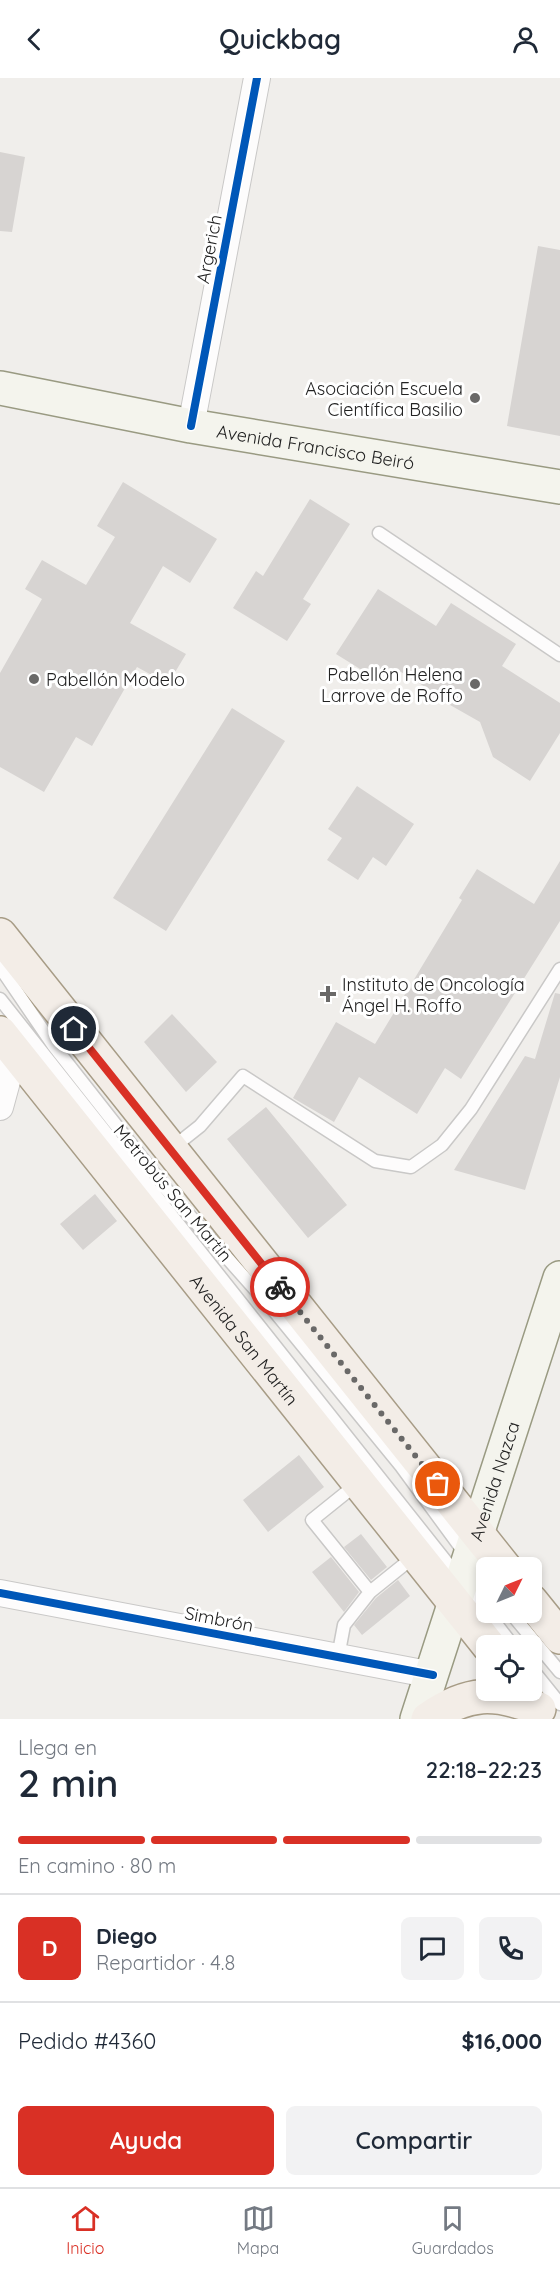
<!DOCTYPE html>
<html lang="es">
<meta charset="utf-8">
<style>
:root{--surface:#fff;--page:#f2f2f3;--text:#1f2937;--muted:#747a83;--line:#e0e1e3;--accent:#d93025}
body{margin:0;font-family:Quicksand,sans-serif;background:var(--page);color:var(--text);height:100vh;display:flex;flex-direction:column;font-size:22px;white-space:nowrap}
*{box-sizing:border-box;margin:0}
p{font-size:20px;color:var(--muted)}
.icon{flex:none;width:33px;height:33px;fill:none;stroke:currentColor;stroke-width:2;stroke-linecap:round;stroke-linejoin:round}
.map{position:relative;height:1641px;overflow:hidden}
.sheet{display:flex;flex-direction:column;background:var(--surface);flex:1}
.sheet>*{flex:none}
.needle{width:39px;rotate:47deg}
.controls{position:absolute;left:476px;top:1479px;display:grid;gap:12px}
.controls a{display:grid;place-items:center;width:66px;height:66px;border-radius:9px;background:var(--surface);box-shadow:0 3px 9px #0003;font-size:30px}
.pin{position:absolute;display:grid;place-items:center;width:51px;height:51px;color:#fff;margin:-26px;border:3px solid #fff;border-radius:50%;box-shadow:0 2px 6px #0007}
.courier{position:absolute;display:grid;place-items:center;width:60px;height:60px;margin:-30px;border:4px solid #d93025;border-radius:50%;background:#fff;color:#222;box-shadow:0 2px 8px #0007}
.summary em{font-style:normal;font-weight:600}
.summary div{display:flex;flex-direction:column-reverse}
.summary{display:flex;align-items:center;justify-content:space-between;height:102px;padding:0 18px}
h1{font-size:39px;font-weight:600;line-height:45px}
.bar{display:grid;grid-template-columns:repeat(4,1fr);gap:9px 6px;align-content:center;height:72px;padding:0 18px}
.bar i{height:8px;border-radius:4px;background:var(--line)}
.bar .selected{background:var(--accent)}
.bar p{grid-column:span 4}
.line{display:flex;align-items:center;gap:15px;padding:0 18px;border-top:2px solid var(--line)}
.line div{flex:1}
.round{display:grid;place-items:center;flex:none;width:63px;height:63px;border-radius:9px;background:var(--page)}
.primary-button{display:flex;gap:12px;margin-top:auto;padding:12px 18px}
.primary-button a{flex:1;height:69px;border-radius:9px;background:var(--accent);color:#fff;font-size:24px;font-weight:600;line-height:69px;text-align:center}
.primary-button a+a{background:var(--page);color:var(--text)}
header{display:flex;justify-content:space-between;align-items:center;height:78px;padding:0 18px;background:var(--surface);font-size:27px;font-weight:600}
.menu{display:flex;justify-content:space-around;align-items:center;height:84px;border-top:2px solid var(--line);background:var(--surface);font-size:16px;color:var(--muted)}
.menu a{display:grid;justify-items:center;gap:3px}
.menu .selected{color:var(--accent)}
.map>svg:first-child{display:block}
</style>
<header><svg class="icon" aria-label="back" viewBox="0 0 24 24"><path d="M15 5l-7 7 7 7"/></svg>Quickbag<svg class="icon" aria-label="person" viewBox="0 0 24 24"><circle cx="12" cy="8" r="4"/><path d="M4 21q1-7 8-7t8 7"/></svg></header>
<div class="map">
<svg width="560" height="1641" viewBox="0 0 560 1641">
<rect width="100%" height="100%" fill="#f0eeeb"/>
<path fill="#d7d4d2" d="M0,74L25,79L12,154L0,153Z
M538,168L560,172V358L507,348Z
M123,404L217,461L190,505L163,488L130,545L186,576L168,606L137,589L92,668L76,659L44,714L0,689V595L42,521L25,511L42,482L86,507L115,459L97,448Z
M310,421L350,446L303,521L311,526L287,563L233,530L256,493L263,498Z
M378,511L436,548L451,525L516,566L502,588L560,625V655L530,703L493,679L480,644L429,615L430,612L401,594L373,599L336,576Z
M232,630L285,663L166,853L113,820Z
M357,708L414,746L386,788L373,779L358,802L327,782L342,760L328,751Z
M560,783V843L461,1001L445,990L417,1036L359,999L334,1044L293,1020L336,944L375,966L462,822L459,820L477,791L534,826Z
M555,915L560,916V999L525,1112L454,1092L525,978L535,981Z
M172,936L217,984L186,1014L144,964Z
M266,1029L347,1127L308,1160L227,1061Z
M95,1116L117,1143L83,1172L60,1146Z
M299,1377L324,1409L268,1454L243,1422Z
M361,1456L387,1489L371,1502L344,1469Z
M331,1479L359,1514L344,1534L312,1494Z
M398,1502L410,1518L362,1557L354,1547L376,1520Z"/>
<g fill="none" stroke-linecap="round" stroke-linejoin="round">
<g stroke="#c9c8c7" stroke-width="15">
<path id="lane" d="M379,455L560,577
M0,889L53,967L167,1112L275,1234L401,1388L486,1504
M0,921L486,1534
M171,1071L200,1048L243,998L375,1083L411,1089L442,1067L471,1031L560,891
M358,1405L312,1442L370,1514
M487,1534L513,1568
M510,1534L560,1594
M338,1579L344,1547L370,1514L416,1477
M531,1590L560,1626"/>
</g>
<g stroke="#c9c8c7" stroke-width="28">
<path id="street" d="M191,348L257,0
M0,1029L15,974
M0,1515L433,1597"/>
</g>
<g stroke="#999a82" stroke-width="36">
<g id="secondary">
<path id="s1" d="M0,310L191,348L560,409"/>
<path id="s2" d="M417,1641L560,1200"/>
</g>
</g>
<g stroke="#a79c86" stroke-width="36">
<g id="primary">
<path d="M0,857L505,1490"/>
<path id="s3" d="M0,955L489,1568"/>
<path d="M531,1523L560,1559"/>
<path d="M428,1641C468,1613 495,1613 539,1631"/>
</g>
</g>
<use href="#lane" stroke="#fdfcfc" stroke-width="12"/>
<use href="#street" stroke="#fdfcfc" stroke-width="26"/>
<use href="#secondary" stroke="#f4f4ed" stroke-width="33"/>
<use href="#primary" stroke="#f3ede7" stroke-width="33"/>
<g stroke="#fff" stroke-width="11">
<path id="cycleway" d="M191,348L257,0
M0,1515L433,1597"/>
</g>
<use href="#cycleway" stroke="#0057b8" stroke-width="8"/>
</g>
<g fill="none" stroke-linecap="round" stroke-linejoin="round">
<path stroke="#6a6968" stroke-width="6" stroke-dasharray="0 10.8" d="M280,1209L438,1406"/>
<path stroke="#d93025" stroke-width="8" d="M74,951L280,1209"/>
</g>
<g fill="#6a6968" stroke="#fff" stroke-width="2">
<circle cx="475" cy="320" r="6"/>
<circle cx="34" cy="601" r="6"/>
<circle cx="475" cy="606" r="6"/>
<path d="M325 907h6v6h6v6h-6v6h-6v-6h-6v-6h6z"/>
</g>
<g text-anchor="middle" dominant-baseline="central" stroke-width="6" stroke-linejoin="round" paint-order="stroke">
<g font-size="18" fill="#222" stroke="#fff">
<text transform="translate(209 171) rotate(-79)">Argerich</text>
<text stroke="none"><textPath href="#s1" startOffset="321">Avenida Francisco Beiró</textPath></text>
<text transform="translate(173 1115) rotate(50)">Metrobús San Martín</text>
<text stroke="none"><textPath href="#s3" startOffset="392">Avenida San Martín</textPath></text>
<text stroke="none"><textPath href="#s2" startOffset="250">Avenida Nazca</textPath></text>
<text transform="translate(219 1541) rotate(11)">Simbrón</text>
</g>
<g font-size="18" fill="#222" stroke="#fff" text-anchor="end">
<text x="463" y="310">Asociación Escuela<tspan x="463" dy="21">Científica Basilio</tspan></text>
<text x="463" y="596">Pabellón Helena<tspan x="463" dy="21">Larrove de Roffo</tspan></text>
<text x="46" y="601" text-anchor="start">Pabellón Modelo</text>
<text x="342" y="906" text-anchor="start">Instituto de Oncología<tspan x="342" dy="21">Ángel H. Roffo</tspan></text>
</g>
</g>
</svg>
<div class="controls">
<a><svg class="needle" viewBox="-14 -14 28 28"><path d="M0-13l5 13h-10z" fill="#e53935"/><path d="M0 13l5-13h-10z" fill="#747a83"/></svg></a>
<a><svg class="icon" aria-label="locate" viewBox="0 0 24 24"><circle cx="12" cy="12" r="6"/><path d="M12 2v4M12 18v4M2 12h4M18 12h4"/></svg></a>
</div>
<div class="pin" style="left:438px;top:1406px;background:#ea580c"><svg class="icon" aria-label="bag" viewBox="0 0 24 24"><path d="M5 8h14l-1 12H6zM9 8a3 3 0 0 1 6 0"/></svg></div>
<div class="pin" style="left:74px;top:951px;background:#1f2937"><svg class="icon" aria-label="home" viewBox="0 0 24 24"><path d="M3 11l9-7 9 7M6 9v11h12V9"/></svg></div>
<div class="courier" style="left:280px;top:1209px"><svg class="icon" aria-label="bike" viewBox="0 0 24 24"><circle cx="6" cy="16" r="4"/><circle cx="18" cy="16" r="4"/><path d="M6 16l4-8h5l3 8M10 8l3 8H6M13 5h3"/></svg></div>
</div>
<section class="sheet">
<div class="summary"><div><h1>2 min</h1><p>Llega en</p></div><em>22:18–22:23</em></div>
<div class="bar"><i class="selected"></i><i class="selected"></i><i class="selected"></i><i></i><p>En camino · 80 m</p></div>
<div class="line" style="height:108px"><b class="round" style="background:var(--accent);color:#fff">D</b><div><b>Diego</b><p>Repartidor · 4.8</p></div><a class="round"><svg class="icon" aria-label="chat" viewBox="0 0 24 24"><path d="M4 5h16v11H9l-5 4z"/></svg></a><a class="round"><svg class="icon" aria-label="phone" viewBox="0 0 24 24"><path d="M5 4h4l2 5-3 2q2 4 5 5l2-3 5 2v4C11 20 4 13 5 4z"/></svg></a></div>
<div class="line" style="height:78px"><div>Pedido #4360</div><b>$16,000</b></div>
<div class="primary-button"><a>Ayuda</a><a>Compartir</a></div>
</section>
<nav class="menu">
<a class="selected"><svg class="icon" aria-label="home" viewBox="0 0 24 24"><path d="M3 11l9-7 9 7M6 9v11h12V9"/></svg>Inicio</a>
<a><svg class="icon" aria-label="map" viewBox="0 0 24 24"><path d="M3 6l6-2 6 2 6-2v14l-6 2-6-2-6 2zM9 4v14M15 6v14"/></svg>Mapa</a>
<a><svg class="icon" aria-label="saved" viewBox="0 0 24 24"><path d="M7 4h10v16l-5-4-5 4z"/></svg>Guardados</a>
</nav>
